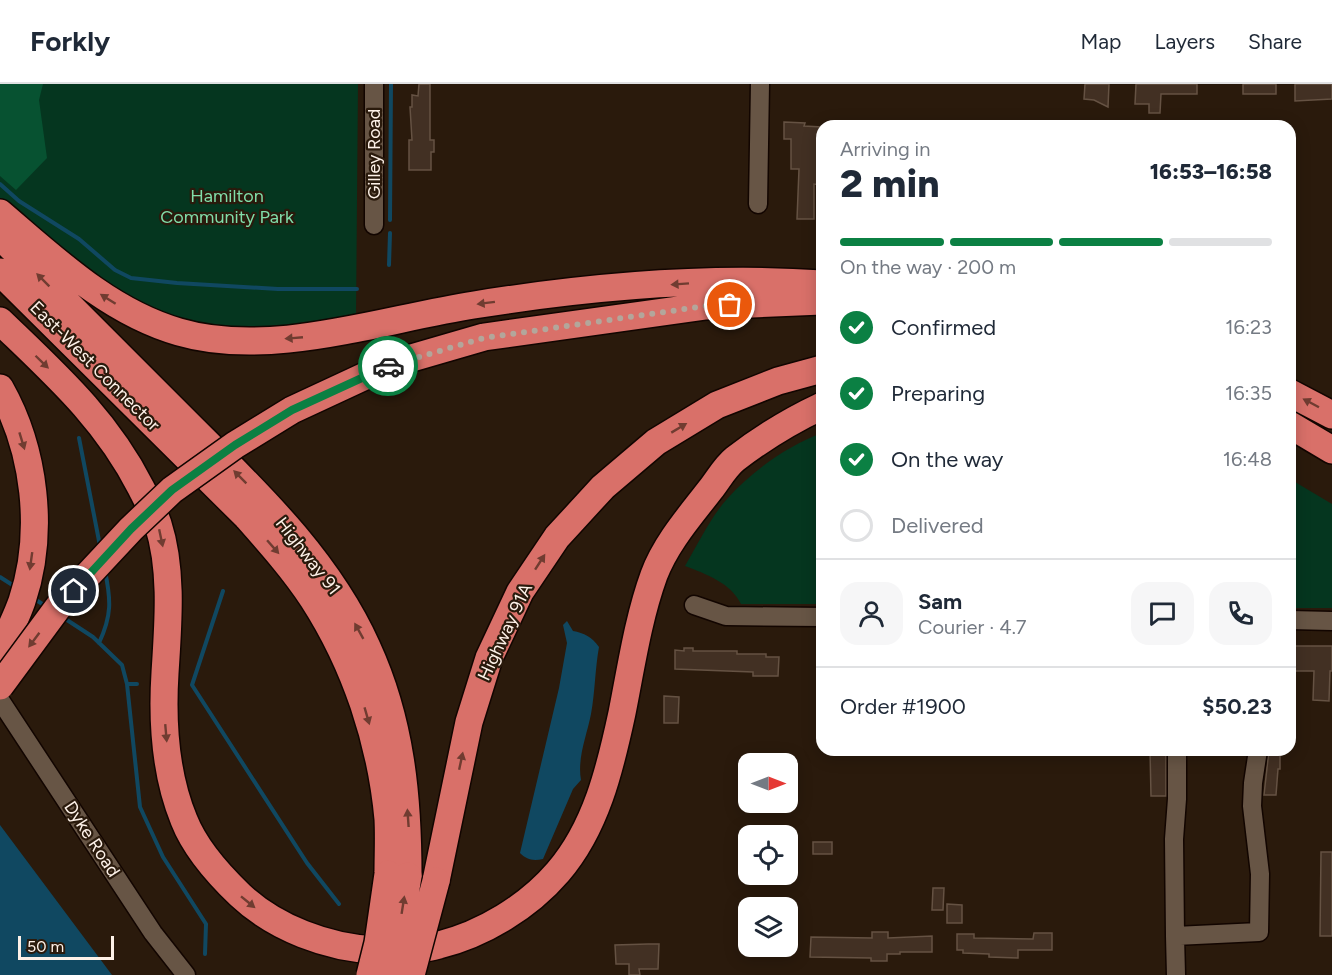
<!DOCTYPE html>
<meta charset="utf-8">
<style>
:root{--surface:#fff;--page:#f6f6f7;--text:#1f2937;--muted:#747a83;--line:#e0e1e3;--accent:#0b8043}
body{margin:0;font-family:Figtree,sans-serif;background:var(--page);color:var(--text);height:100vh;display:flex;flex-direction:column;font-size:22px;white-space:nowrap}
*{box-sizing:border-box;margin:0}
p{font-size:20px;color:var(--muted)}
.icon{flex:none;width:33px;height:33px;fill:none;stroke:currentColor;stroke-width:2;stroke-linecap:round;stroke-linejoin:round}
.map{position:relative;flex:1;overflow:hidden}
.details{position:absolute;left:816px;top:36px;width:480px;height:636px;display:flex;flex-direction:column;background:var(--surface);border-radius:18px;box-shadow:0 3px 15px #0003}
.details>*{flex:none}
.needle{width:39px;rotate:90deg}
.controls{position:absolute;left:738px;top:669px;display:grid;gap:12px}
.controls a{display:grid;place-items:center;width:60px;height:60px;border-radius:12px;background:var(--surface);box-shadow:0 3px 15px #0003;font-size:30px}
.scale{position:absolute;left:18px;bottom:15px;width:96px;box-sizing:border-box;padding-left:6px;border:3px solid #fdf1e8;border-top:0;font-size:16px;line-height:21px;white-space:nowrap;color:#fdf1e8;-webkit-text-stroke:4px #2a1a0c;paint-order:stroke}
.pin{position:absolute;display:grid;place-items:center;width:51px;height:51px;color:#fff;margin:-26px;border:3px solid #fff;border-radius:50%;box-shadow:0 2px 6px #0007}
.courier{position:absolute;display:grid;place-items:center;width:60px;height:60px;margin:-30px;border:4px solid #0b8043;border-radius:50%;background:#fff;color:#222;box-shadow:0 2px 8px #0007}
.head em{font-style:normal;font-weight:800}
.head div{display:flex;flex-direction:column-reverse}
.head{display:flex;align-items:center;justify-content:space-between;height:102px;padding:0 24px}
h1{font-size:39px;font-weight:800;line-height:45px}
.bar{display:grid;grid-template-columns:repeat(4,1fr);gap:9px 6px;align-content:center;height:72px;padding:0 24px}
.bar i{height:8px;border-radius:4px;background:var(--line)}
.bar .active{background:var(--accent)}
.bar p{grid-column:span 4}
.line{display:flex;align-items:center;gap:15px;padding:0 24px;border-top:2px solid var(--line)}
.line div{flex:1}
.round{display:grid;place-items:center;flex:none;width:63px;height:63px;border-radius:18px;background:var(--page)}
ol{padding:0 24px;list-style:none}
li{display:flex;align-items:center;gap:18px;height:66px}
li p{margin-inline-start:auto}
li .icon{padding:6px;border-radius:50%;background:var(--accent);color:#fff;stroke-width:4}
li:last-child{color:var(--muted)}
li i{width:33px;height:33px;border:3px solid var(--line);border-radius:50%}
header{display:flex;align-items:center;gap:36px;box-sizing:border-box;height:84px;padding:0 30px;background:var(--surface);border-bottom:2px solid var(--line)}
header strong{font-size:28px}
nav{display:flex;gap:33px;margin-inline-start:auto;font-size:21px}
.map>svg:first-child{display:block}
</style>
<header>
<strong>Forkly</strong>
<nav><a>Map</a><a>Layers</a><a>Share</a></nav>
</header>
<div class="map">
<svg width="1332" height="891" viewBox="0 0 1332 891">
<rect width="100%" height="100%" fill="#2a1a0c"/>
<path fill="#05361f" d="M0,0H358L356,234L319,241L240,246L182,238L102,201L0,118Z
M822,349V520H741C731,499 706,490 685,482C698,460 710,434 727,415C752,387 787,362 822,349Z
M1290,395L1332,420V524H1290Z"/>
<path fill="#075231" d="M0,0H43L39,16L47,74L16,106L0,92Z"/>
<path fill="#104861" d="M567,537L573,547C584,549 592,553 599,563C595,585 595,608 591,630C587,651 577,674 581,696L573,705L543,775C533,777 527,776 520,769L559,604L567,559L563,541Z
M0,741L112,891H0Z"/>
<g fill="none" stroke-linecap="round" stroke-linejoin="round">
<path stroke="#104861" stroke-width="4" d="M0,100L19,117L79,155L115,186L131,194L177,199L278,205H357
M390,136L391,0
M389,181L390,149
M79,354L100,462
M0,493L14,502
M223,507L192,601L307,779L339,820
M33,514L47,523
M64,534L93,553L122,581L127,600L140,723L163,773L206,840L205,870
M99,559C112,531 111,516 105,487
M127,600H137"/>
</g>
<path fill="#423023" stroke="#655243" stroke-width="1.5" d="M419,0H430V56H434V68H431V86H409V56H412L410,23H412V11L418,12Z
M1085,0H1109L1108,23L1094,16L1084,15Z
M1136,0H1197V10H1161L1160,29H1149V20H1135Z
M1243,0H1276V10H1243Z
M1295,0H1332V15L1295,17Z
M784,38L805,39L804,42L822,43V101L814,100V135H797L799,85H791V55H784Z
M1295,562H1332V587H1330L1329,617L1313,616L1314,587H1295Z
M684,564H693V567H737V570H766V573H779L778,592H753V588L675,585V566L684,567Z
M664,612L679,613L678,639H664Z
M1150,666H1166V712H1151Z
M1269,666H1280V685H1278L1276,711H1264Z
M813,758H832V770H813Z
M1321,768H1332V852H1320Z
M933,804H944L943,826H932Z
M947,820L962,821V839H947Z
M872,848H888V854L932,852V868H900V870H887V877H871V874L810,873L811,853L872,854Z
M1034,849H1052V866H1018V874L989,873V870L963,869V866H957V850H974V854L1033,855Z
M648,860H659L658,885H639L640,891H629V880H616L615,861Z"/>
<g fill="none" stroke-linecap="round" stroke-linejoin="round">
<g stroke="#120500" stroke-width="21">
<path id="minor" d="M758,120L760,0
M374,141V0
M694,521L726,532L822,533
M1290,536L1332,537
M0,616L153,849L186,891
M1175,852L1174,755L1177,715V666
M1176,891L1175,852L1259,848L1260,790L1252,722L1253,699L1258,666"/>
</g>
<g stroke="#120500" stroke-width="30">
<path id="highway" d="M0,129C54,175 109,228 179,248C271,275 383,235 474,221C586,203 709,192 822,200
M0,152C62,214 124,276 186,338C254,406 327,474 367,563C401,637 408,712 408,792
M0,188L247,433C270,459 294,486 313,515C355,580 381,658 388,735C389,753 388,772 388,790
M0,237C55,290 106,335 141,404C147,416 154,428 158,440C173,487 168,540 165,589C162,637 165,690 184,736C195,764 218,790 240,811C275,844 328,864 376,866C397,866 419,867 439,861C483,850 528,823 558,788C596,744 610,685 622,629C631,584 638,535 654,491C666,459 690,432 710,406C718,396 725,383 735,375C761,355 792,336 822,322
M391,280L484,253L706,222L822,217
M0,304C35,366 45,448 22,517C16,534 8,550 0,567
M1290,309L1332,331
M1290,341L1332,366
M436,797L469,638L489,574L520,508L557,453L603,403L656,358L717,321L778,297L822,285"/>
</g>
<use href="#minor" stroke="#675545" stroke-width="18"/>
<use href="#highway" stroke="#d97069" stroke-width="27"/>
<g stroke="#120500" stroke-width="30" stroke-linecap="butt">
<path id="highway-bridge" d="M0,602L59,522L131,445L172,406L235,361L292,326L391,280
M370,891L378,859L388,790
M390,891L395,872L408,792
M411,891L436,797"/>
</g>
<use href="#highway-bridge" stroke="#d97069" stroke-width="27"/>
</g>
<defs><path id="oneway-solid" d="M-6-.8H1V-3.2L6.5 0L1 3.2V.8H-6Z" transform="scale(1.5)"/></defs>
<g fill="#703c31">
<use href="#oneway-solid" transform="translate(43 196) rotate(-135)"/>
<use href="#oneway-solid" transform="translate(680 200) rotate(176)"/>
<use href="#oneway-solid" transform="translate(108 215) rotate(-148)"/>
<use href="#oneway-solid" transform="translate(486 219) rotate(173)"/>
<use href="#oneway-solid" transform="translate(294 254) rotate(175)"/>
<use href="#oneway-solid" transform="translate(42 278) rotate(44)"/>
<use href="#oneway-solid" transform="translate(1311 319) rotate(-152)"/>
<use href="#oneway-solid" transform="translate(679 344) rotate(-31)"/>
<use href="#oneway-solid" transform="translate(22 357) rotate(73)"/>
<use href="#oneway-solid" transform="translate(240 393) rotate(-135)"/>
<use href="#oneway-solid" transform="translate(161 454) rotate(78)"/>
<use href="#oneway-solid" transform="translate(273 463) rotate(49)"/>
<use href="#oneway-solid" transform="translate(31 477) rotate(98)"/>
<use href="#oneway-solid" transform="translate(540 478) rotate(-57)"/>
<use href="#oneway-solid" transform="translate(359 547) rotate(-119)"/>
<use href="#oneway-solid" transform="translate(34 556) rotate(127)"/>
<use href="#oneway-solid" transform="translate(367 632) rotate(74)"/>
<use href="#oneway-solid" transform="translate(166 649) rotate(85)"/>
<use href="#oneway-solid" transform="translate(461 677) rotate(-78)"/>
<use href="#oneway-solid" transform="translate(408 734) rotate(-94)"/>
<use href="#oneway-solid" transform="translate(248 818) rotate(39)"/>
<use href="#oneway-solid" transform="translate(403 821) rotate(-81)"/>
</g>
<g fill="none" stroke-linecap="round" stroke-linejoin="round">
<path stroke="#b3a69b" stroke-width="6" stroke-dasharray="0 10.8" d="M388,282L484,254L706,222L730,221"/>
<path stroke="#0b8043" stroke-width="8" d="M74,507L131,445L172,406L235,361L292,326L388,282"/>
</g>
<g text-anchor="middle" dominant-baseline="central" stroke-width="4.5" stroke-linejoin="round" paint-order="stroke">
<g font-size="18" fill="#fdf1e8" stroke="#2a1a0c">
<text transform="translate(374 70) rotate(-90)">Gilley Road</text>
<text transform="translate(95 282) rotate(45)">East-West Connector</text>
<text transform="translate(308 472) rotate(52)">Highway 91</text>
<text transform="translate(505 548) rotate(-65)">Highway 91A</text>
<text transform="translate(92 755) rotate(57)">Dyke Road</text>
</g>
<g font-size="18" fill="#80dda9" stroke="#2a1a0c">
<text x="227" y="112">Hamilton<tspan x="227" dy="21">Community Park</tspan></text>
</g>
</g>
</svg>
<div class="controls">
<a><svg class="needle" viewBox="-14 -14 28 28"><path d="M0-13l5 13h-10z" fill="#e53935"/><path d="M0 13l5-13h-10z" fill="#747a83"/></svg></a>
<a><svg class="icon" aria-label="locate" viewBox="0 0 24 24"><circle cx="12" cy="12" r="6"/><path d="M12 2v4M12 18v4M2 12h4M18 12h4"/></svg></a>
<a><svg class="icon" aria-label="layers" viewBox="0 0 24 24"><path d="M12 4l9 5-9 5-9-5zM3 14l9 5 9-5"/></svg></a>
</div>
<div class="scale">50 m</div>
<div class="pin" style="left:730px;top:221px;background:#ea580c"><svg class="icon" aria-label="bag" viewBox="0 0 24 24"><path d="M5 8h14l-1 12H6zM9 8a3 3 0 0 1 6 0"/></svg></div>
<div class="pin" style="left:74px;top:507px;background:#1f2937"><svg class="icon" aria-label="home" viewBox="0 0 24 24"><path d="M3 11l9-7 9 7M6 9v11h12V9"/></svg></div>
<div class="courier" style="left:388px;top:282px"><svg class="icon" aria-label="car" viewBox="0 0 24 24"><path d="M5 17H2v-5l4-1 3-4h7l3 4 3 1v5h-3M9 17h6M6 11h13"/><circle cx="7" cy="17" r="2"/><circle cx="17" cy="17" r="2"/></svg></div>
<section class="details">
<div class="head"><div><h1>2 min</h1><p>Arriving in</p></div><em>16:53–16:58</em></div>
<div class="bar"><i class="active"></i><i class="active"></i><i class="active"></i><i></i><p>On the way · 200 m</p></div>
<ol>
<li><svg class="icon" aria-label="check" viewBox="0 0 24 24"><path d="M5 12l5 5 9-10"/></svg>Confirmed<p>16:23</p></li>
<li><svg class="icon" aria-label="check" viewBox="0 0 24 24"><path d="M5 12l5 5 9-10"/></svg>Preparing<p>16:35</p></li>
<li><svg class="icon" aria-label="check" viewBox="0 0 24 24"><path d="M5 12l5 5 9-10"/></svg>On the way<p>16:48</p></li>
<li><i></i>Delivered</li>
</ol>
<div class="line" style="height:108px"><a class="round"><svg class="icon" aria-label="person" viewBox="0 0 24 24"><circle cx="12" cy="8" r="4"/><path d="M4 21q1-7 8-7t8 7"/></svg></a><div><b>Sam</b><p>Courier · 4.7</p></div><a class="round"><svg class="icon" aria-label="chat" viewBox="0 0 24 24"><path d="M4 5h16v11H9l-5 4z"/></svg></a><a class="round"><svg class="icon" aria-label="phone" viewBox="0 0 24 24"><path d="M5 4h4l2 5-3 2q2 4 5 5l2-3 5 2v4C11 20 4 13 5 4z"/></svg></a></div>
<div class="line" style="height:78px"><div>Order #1900</div><b>$50.23</b></div>
</section>
</div>
